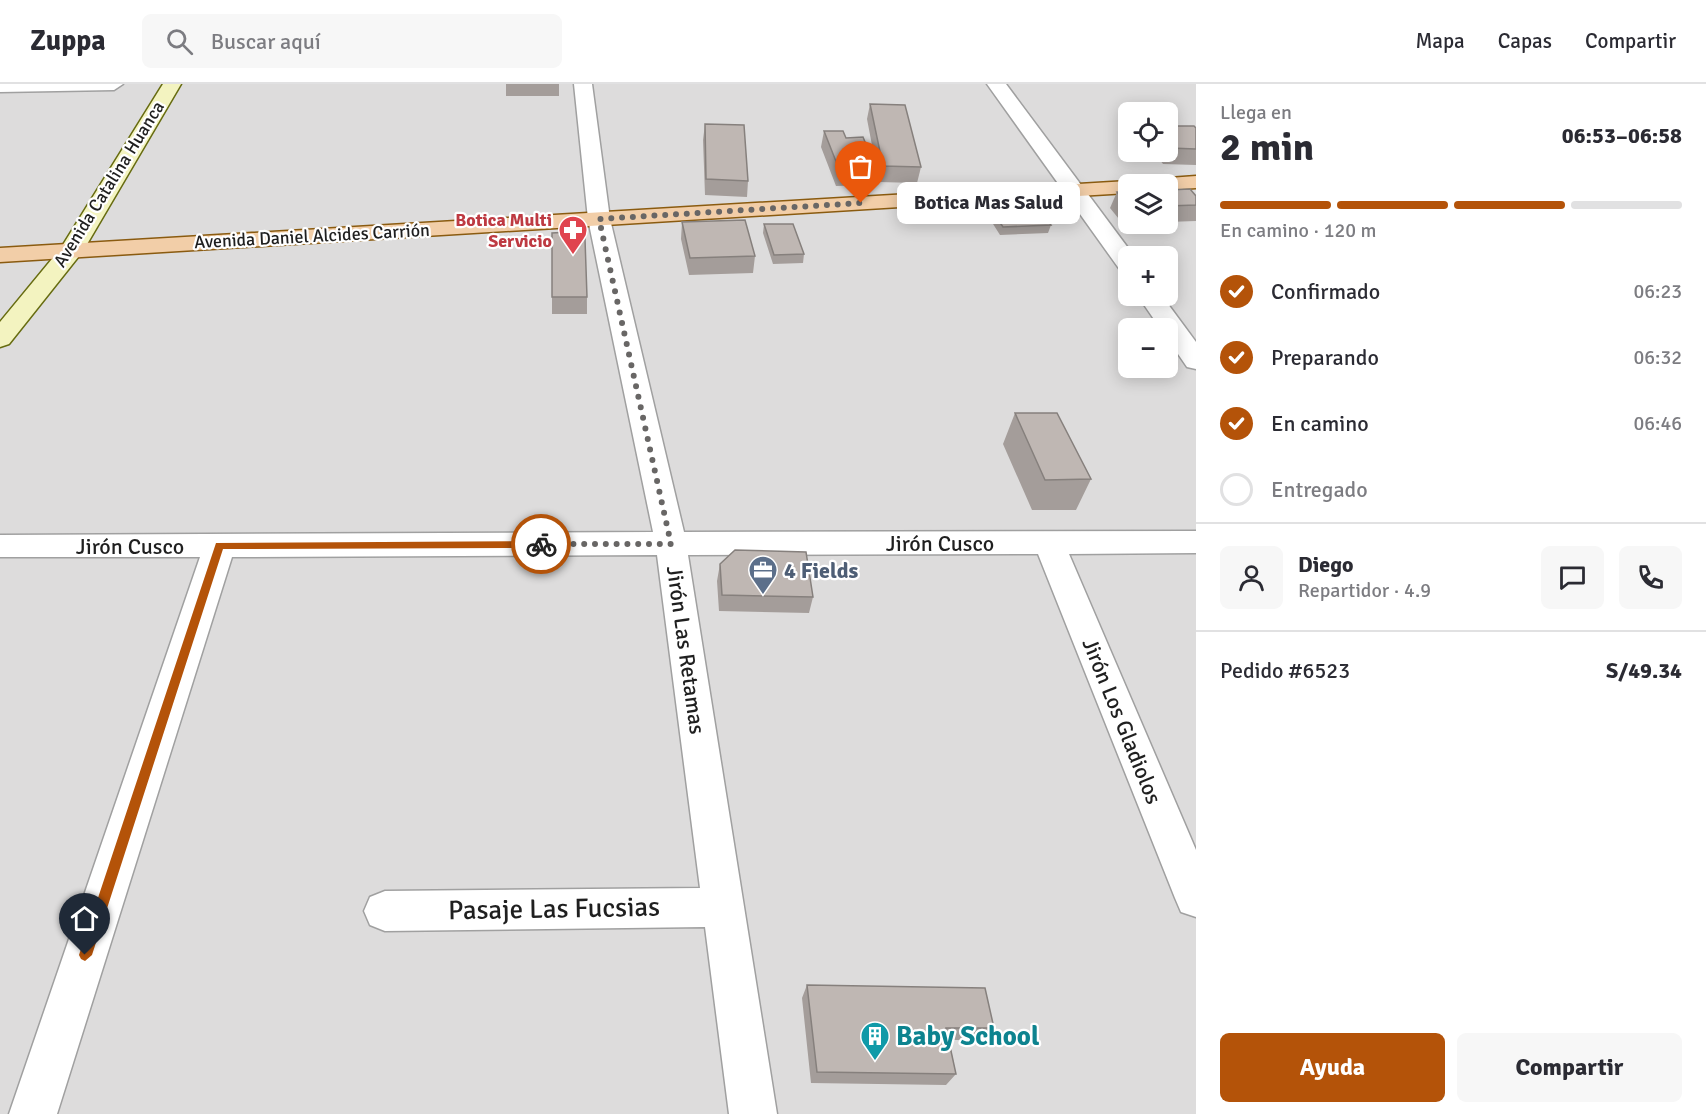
<!DOCTYPE html>
<html lang="es">
<meta charset="utf-8">
<style>
:root{--surface:#fff;--page:#f7f7f7;--text:#2b2b33;--muted:#7c7c81;--line:#e1e1e2;--accent:#b45309}
body{margin:0;font-family:Signika,sans-serif;background:var(--page);color:var(--text);height:100vh;display:flex;flex-direction:column;font-size:22px;white-space:nowrap}
*{box-sizing:border-box;margin:0}
p{font-size:20px;color:var(--muted)}
.icon{flex:none;width:33px;height:33px;fill:none;stroke:currentColor;stroke-width:2;stroke-linecap:round;stroke-linejoin:round}
.map{position:relative;flex:1;overflow:hidden}
.side{display:flex;flex-direction:column;background:var(--surface);width:510px}
.side>*{flex:none}
.controls{position:absolute;left:1118px;top:18px;display:grid;gap:12px}
.controls a{display:grid;place-items:center;width:60px;height:60px;border-radius:9px;background:var(--surface);box-shadow:0 3px 15px #0003;font-size:30px}
.pin{position:absolute;display:grid;place-items:center;width:51px;height:51px;color:#fff;margin:-62px -26px;border-radius:50% 50% 50% 0;rotate:-45deg;box-shadow:0 0 6px #0007}
.pin .icon{rotate:45deg}
.courier{position:absolute;display:grid;place-items:center;width:60px;height:60px;margin:-30px;border:4px solid #b45309;border-radius:50%;background:#fff;color:#222;box-shadow:0 2px 8px #0007}
.bubble{position:absolute;height:42px;border-radius:9px;background:var(--surface);box-shadow:0 3px 15px #0003;font-size:20px;font-weight:800;line-height:42px;text-align:center}
.overview em{font-style:normal;font-weight:800}
.overview div{display:flex;flex-direction:column-reverse}
.overview{display:flex;align-items:center;justify-content:space-between;height:102px;padding:0 24px}
h1{font-size:39px;font-weight:800;line-height:45px}
.bar{display:grid;grid-template-columns:repeat(4,1fr);gap:9px 6px;align-content:center;height:72px;padding:0 24px}
.bar i{height:8px;border-radius:4px;background:var(--line)}
.bar .selected{background:var(--accent)}
.bar p{grid-column:span 4}
.line{display:flex;align-items:center;gap:15px;padding:0 24px;border-top:2px solid var(--line)}
.line div{flex:1}
.round{display:grid;place-items:center;flex:none;width:63px;height:63px;border-radius:9px;background:var(--page)}
ol{padding:0 24px;list-style:none}
li{display:flex;align-items:center;gap:18px;height:66px}
li p{margin-inline-start:auto}
li .icon{padding:6px;border-radius:50%;background:var(--accent);color:#fff;stroke-width:4}
li:last-child{color:var(--muted)}
li i{width:33px;height:33px;border:3px solid var(--line);border-radius:50%}
.primary-button{display:flex;gap:12px;margin-top:auto;padding:12px 24px}
.primary-button a{flex:1;height:69px;border-radius:9px;background:var(--accent);color:#fff;font-size:24px;font-weight:800;line-height:69px;text-align:center}
.primary-button a+a{background:var(--page);color:var(--text)}
header{display:flex;align-items:center;gap:36px;box-sizing:border-box;height:84px;padding:0 30px;background:var(--surface);border-bottom:2px solid var(--line)}
header strong{font-size:28px}
nav{display:flex;gap:33px;margin-inline-start:auto;font-size:21px}
.search{width:420px;height:54px;background:var(--page);display:flex;align-items:center;gap:15px;box-sizing:border-box;padding:0 21px;border-radius:9px;color:var(--muted);font-size:22px}
main{display:flex;flex:1;min-height:0}
.map>svg:first-child{display:block}
</style>
<header>
<strong>Zuppa</strong>
<div class="search"><svg class="icon" aria-label="search" viewBox="0 0 24 24"><circle cx="10" cy="10" r="6"/><path d="M15 15l6 6"/></svg>Buscar aquí</div>
<nav><a>Mapa</a><a>Capas</a><a>Compartir</a></nav>
</header>
<main>
<div class="map">
<svg width="1196" height="1030" viewBox="0 0 1196 1030">
<rect width="100%" height="100%" fill="#efebe6"/>
<path fill="#dddcdc" fill-rule="evenodd" d="M0,0H1196V1030H0ZM1128,28H1167V68H1128ZM1128,100H1167V140H1128ZM1128,172H1167V212H1128ZM1128,244H1167V284H1128Z"/>
<g fill="none" stroke-linecap="round" stroke-linejoin="round">
<g stroke="#a0a0a0" stroke-width="3">
<path id="street" d="M0,0H123L114,6L0,8Z
M574,0H592L610,135L684,448L1196,447V469L1069,470L1196,766V833L1181,828L1175,814L1038,470L688,471L777,1030H729L705,843L385,847L370,841L364,827L370,813L385,807L700,804L657,471L232,473L57,1030H9L200,473H0V451L653,448L588,135Z
M987,0H1006L1134,172H1128V188L1120,186Z
M1138,212H1162L1196,258V285L1187,283L1167,254V244H1160Z"/>
</g>
<g stroke="#676c10" stroke-width="3">
<path id="secondary" d="M163,0H181L83,167L9,260L0,263V238L61,164Z"/>
</g>
<g stroke="#8a5b10" stroke-width="3">
<path id="primary" d="M1196,92V104L1167,106V100H1152L1155,95Z
M1128,97L1137,100H1128V109L0,178V164Z"/>
</g>
<use href="#street" fill="#fff" fill-rule="evenodd"/>
<use href="#secondary" fill="#f3f3c0" fill-rule="evenodd"/>
<use href="#primary" fill="#f2cea8" fill-rule="evenodd"/>
</g>
<path fill="#a49d9a" d="M506,0H559V12H506Z
M870,20L921,83L917,99L879,98L867,35Z
M705,40L748,97L747,113L705,111L703,56Z
M1167,42L1196,44V81L1163,80L1154,68H1167Z
M824,47L846,54L876,85L873,101L836,102L821,63Z
M1167,106L1196,112V137L1167,138Z
M1128,107V140H1135H1123L1110,124L1117,108Z
M990,124L1051,141L1048,149L1000,151L988,132Z
M682,138L755,172L753,189L689,191L681,155Z
M764,140L804,170L803,179L773,180L763,149Z
M552,213H587V230H552Z
M1015,329L1091,395L1076,426H1032L1003,360Z
M720,480L813,513L809,529L719,527L717,497Z
M807,901L994,944L984,956H949L956,990L946,1001L811,999L802,914Z"/>
<path fill="#bfb7b3" stroke="#86807d" stroke-width="1.5" d="M870,20L905,21L921,83L883,82Z
M705,40L744,41L748,97L706,95Z
M1167,42H1194L1196,44V65L1170,64L1167,61Z
M824,47H843L846,54L863,53L876,85H839Z
M1190,105L1196,112V121L1167,122V106Z
M1128,107V122L1117,108Z
M1037,122L1051,141L1003,143L990,124Z
M745,136L755,172L690,174L682,138Z
M764,140H793L804,170L774,171Z
M570,148L585,155L587,213H552V149Z
M1015,329H1057L1091,395L1045,396Z
M735,466L806,468L813,513L722,511L720,480Z
M807,901L985,904L994,944H946L956,990L817,988Z"/>
<path fill="#b45309" d="M541,457L546,460L541,464L223,465L92,871L85,877L81,875L79,871L216,459Z"/>
<g fill="none" stroke-linecap="round" stroke-linejoin="round">
<path stroke="#686665" stroke-width="6" stroke-dasharray="0 10.8" d="M541,460H671L599,135L861,119"/>
</g>
<defs>
<g id="pharmacy-pin" transform="scale(1.5)"><path d="M0 17L-7.5 6A9.5 9.5 0 1 1 7.5 6Z" fill="#e0444e" stroke="#fff"/><path d="M-2-6h4v4h4v4h-4v4h-4v-4h-4v-4h4Z" fill="#fff"/></g>
<g id="office-pin" transform="scale(1.5)"><path d="M0 17L-7.5 6A9.5 9.5 0 1 1 7.5 6Z" fill="#5c6f8a" stroke="#fff"/><path d="M-6-3h4V-5.5h4V-3h4V5H-6ZM-1-4.5V-3h2v-1.5ZM-6 0V1H6V0Z" fill="#fff"/></g>
<g id="building-pin" transform="scale(1.5)"><path d="M0 17L-7.5 6A9.5 9.5 0 1 1 7.5 6Z" fill="#0f9aa8" stroke="#fff"/><path d="M-4-6H4V6H1V3H-1V6H-4ZM-2.5-4.3h1.7v1.8h-1.7ZM.8-4.3h1.7v1.8H.8ZM-2.5-1h1.7V.8h-1.7ZM.8-1h1.7V.8H.8Z" fill="#fff"/></g>
</defs>
<g fill-rule="evenodd">
<use href="#pharmacy-pin" x="573" y="146"/>
<use href="#office-pin" x="763" y="486"/>
<use href="#building-pin" x="875" y="952"/>
</g>
<g text-anchor="middle" dominant-baseline="central" stroke-width="4.5" stroke-linejoin="round" paint-order="stroke">
<g font-size="18" fill="#1f1f1f" stroke="#fff">
<text transform="translate(109 100) rotate(-58)">Avenida Catalina Huanca</text>
<text transform="translate(312 152) rotate(-3)">Avenida Daniel Alcides Carrión</text>
</g>
<g font-size="18" font-weight="bold" fill="#be3a42" stroke="#fff" text-anchor="end">
<text x="552" y="136">Botica Multi<tspan x="552" dy="21">Servicio</tspan></text>
</g>
<g font-size="22" fill="#1f1f1f" stroke="#fff">
<text x="940" y="459">Jirón Cusco</text>
<text x="130" y="462">Jirón Cusco</text>
<text transform="translate(686 566) rotate(82)">Jirón Las Retamas</text>
<text transform="translate(1122 637) rotate(68)">Jirón Los Gladiolos</text>
</g>
<g font-size="22" font-weight="bold" fill="#4e5e75" stroke="#fff" text-anchor="start">
<text x="784" y="486">4 Fields</text>
</g>
<g font-size="27" fill="#1f1f1f" stroke="#fff">
<text transform="translate(554 825) rotate(-1)">Pasaje Las Fucsias</text>
</g>
<g font-size="27" font-weight="bold" fill="#0d838f" stroke="#fff" text-anchor="start">
<text x="896" y="952">Baby School</text>
</g>
</g>
</svg>
<div class="controls">
<a><svg class="icon" aria-label="locate" viewBox="0 0 24 24"><circle cx="12" cy="12" r="6"/><path d="M12 2v4M12 18v4M2 12h4M18 12h4"/></svg></a>
<a><svg class="icon" aria-label="layers" viewBox="0 0 24 24"><path d="M12 4l9 5-9 5-9-5zM3 14l9 5 9-5"/></svg></a>
<a>+</a>
<a>−</a>
</div>
<div class="pin" style="left:861px;top:119px;background:#ea580c"><svg class="icon" aria-label="bag" viewBox="0 0 24 24"><path d="M5 8h14l-1 12H6zM9 8a3 3 0 0 1 6 0"/></svg></div>
<div class="pin" style="left:85px;top:871px;background:#1f2937"><svg class="icon" aria-label="home" viewBox="0 0 24 24"><path d="M3 11l9-7 9 7M6 9v11h12V9"/></svg></div>
<div class="courier" style="left:541px;top:460px"><svg class="icon" aria-label="bike" viewBox="0 0 24 24"><circle cx="6" cy="16" r="4"/><circle cx="18" cy="16" r="4"/><path d="M6 16l4-8h5l3 8M10 8l3 8H6M13 5h3"/></svg></div>
<div class="bubble" style="left:897px;top:98px;width:183px">Botica Mas Salud</div>
</div>
<section class="side">
<div class="overview"><div><h1>2 min</h1><p>Llega en</p></div><em>06:53–06:58</em></div>
<div class="bar"><i class="selected"></i><i class="selected"></i><i class="selected"></i><i></i><p>En camino · 120 m</p></div>
<ol>
<li><svg class="icon" aria-label="check" viewBox="0 0 24 24"><path d="M5 12l5 5 9-10"/></svg>Confirmado<p>06:23</p></li>
<li><svg class="icon" aria-label="check" viewBox="0 0 24 24"><path d="M5 12l5 5 9-10"/></svg>Preparando<p>06:32</p></li>
<li><svg class="icon" aria-label="check" viewBox="0 0 24 24"><path d="M5 12l5 5 9-10"/></svg>En camino<p>06:46</p></li>
<li><i></i>Entregado</li>
</ol>
<div class="line" style="height:108px"><a class="round"><svg class="icon" aria-label="person" viewBox="0 0 24 24"><circle cx="12" cy="8" r="4"/><path d="M4 21q1-7 8-7t8 7"/></svg></a><div><b>Diego</b><p>Repartidor · 4.9</p></div><a class="round"><svg class="icon" aria-label="chat" viewBox="0 0 24 24"><path d="M4 5h16v11H9l-5 4z"/></svg></a><a class="round"><svg class="icon" aria-label="phone" viewBox="0 0 24 24"><path d="M5 4h4l2 5-3 2q2 4 5 5l2-3 5 2v4C11 20 4 13 5 4z"/></svg></a></div>
<div class="line" style="height:78px"><div>Pedido #6523</div><b>S/49.34</b></div>
<div class="primary-button"><a>Ayuda</a><a>Compartir</a></div>
</section>
</main>
